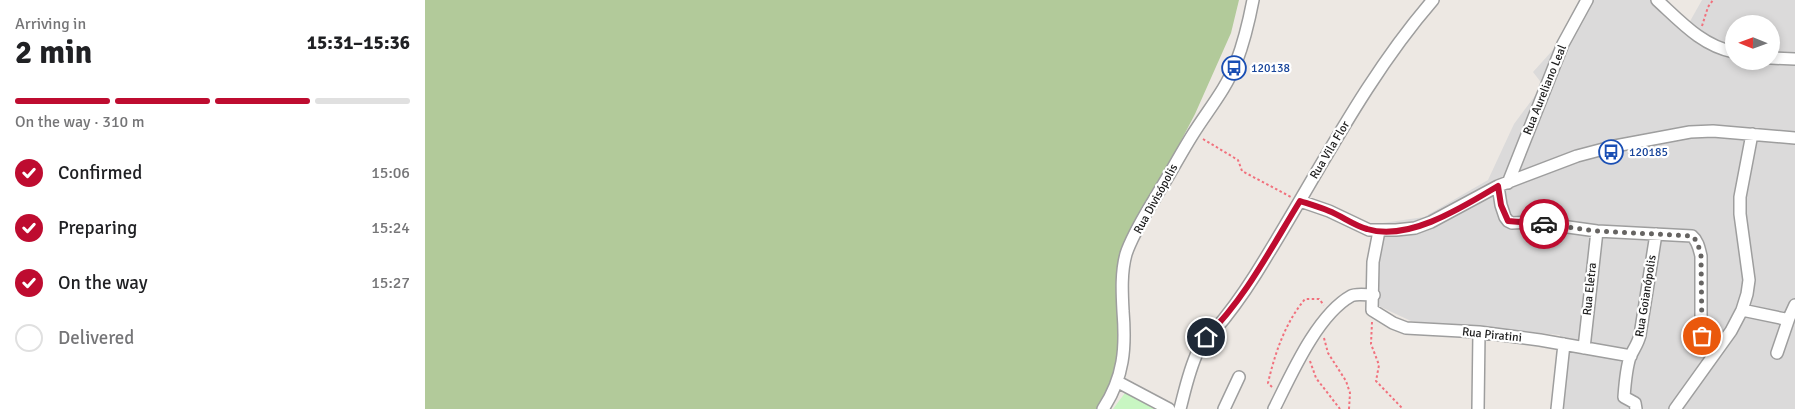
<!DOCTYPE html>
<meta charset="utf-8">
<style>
:root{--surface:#fff;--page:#f6f6f6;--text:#202124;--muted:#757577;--line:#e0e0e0;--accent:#be0c30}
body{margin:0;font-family:Signika,sans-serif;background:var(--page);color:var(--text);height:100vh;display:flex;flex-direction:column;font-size:19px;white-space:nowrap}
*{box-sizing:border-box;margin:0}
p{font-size:16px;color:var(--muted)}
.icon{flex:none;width:28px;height:28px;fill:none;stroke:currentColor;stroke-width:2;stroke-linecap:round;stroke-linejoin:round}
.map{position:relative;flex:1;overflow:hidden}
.sheet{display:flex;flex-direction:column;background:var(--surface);width:425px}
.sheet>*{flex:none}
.needle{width:32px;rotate:271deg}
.tools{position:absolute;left:1300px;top:15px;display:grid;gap:10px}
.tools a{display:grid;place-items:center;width:55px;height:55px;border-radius:50%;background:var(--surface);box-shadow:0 2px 8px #0003;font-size:25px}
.pin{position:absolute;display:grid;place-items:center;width:42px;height:42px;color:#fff;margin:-21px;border:2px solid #fff;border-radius:50%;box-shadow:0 1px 5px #0007}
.courier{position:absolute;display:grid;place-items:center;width:50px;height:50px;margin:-25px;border:4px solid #be0c30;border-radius:50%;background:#fff;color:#222;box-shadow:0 1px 6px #0007}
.summary em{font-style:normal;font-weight:800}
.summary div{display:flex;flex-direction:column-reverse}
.summary{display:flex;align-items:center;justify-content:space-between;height:85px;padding:0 15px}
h1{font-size:32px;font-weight:800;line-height:38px}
.bar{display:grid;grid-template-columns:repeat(4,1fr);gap:8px 5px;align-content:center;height:60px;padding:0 15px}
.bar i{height:6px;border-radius:4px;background:var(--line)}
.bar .active{background:var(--accent)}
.bar p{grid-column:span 4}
ol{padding:0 15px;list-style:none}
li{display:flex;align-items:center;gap:15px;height:55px}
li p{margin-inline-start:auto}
li .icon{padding:5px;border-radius:50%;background:var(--accent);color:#fff;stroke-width:4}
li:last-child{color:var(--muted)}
li i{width:28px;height:28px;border:2px solid var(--line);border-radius:50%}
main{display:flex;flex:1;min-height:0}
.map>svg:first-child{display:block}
</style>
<main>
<section class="sheet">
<div class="summary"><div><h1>2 min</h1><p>Arriving in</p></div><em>15:31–15:36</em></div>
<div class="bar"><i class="active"></i><i class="active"></i><i class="active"></i><i></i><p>On the way · 310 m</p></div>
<ol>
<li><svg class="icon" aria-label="check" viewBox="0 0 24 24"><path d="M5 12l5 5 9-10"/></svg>Confirmed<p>15:06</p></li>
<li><svg class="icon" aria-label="check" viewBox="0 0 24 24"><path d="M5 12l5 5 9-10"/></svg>Preparing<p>15:24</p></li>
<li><svg class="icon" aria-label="check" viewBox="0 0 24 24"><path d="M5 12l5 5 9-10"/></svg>On the way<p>15:27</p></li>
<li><i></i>Delivered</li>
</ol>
</section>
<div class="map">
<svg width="1370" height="409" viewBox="0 0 1370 409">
<rect width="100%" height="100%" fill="#ede8e3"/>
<path fill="#dbdada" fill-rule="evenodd" d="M1161,0H1239L1264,23L1277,0H1370V409H1128L1135,335L986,321L943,301L951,224L999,217L1063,180L1089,124L1118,85L1108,72L1144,32ZM1309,24H1346V61H1309Z"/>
<path fill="#b2ca9a" d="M0,0H814L806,33L770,114L695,258L700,369L677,409H0Z"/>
<path fill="#c8f6c2" d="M700,393H702L730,409H688Z"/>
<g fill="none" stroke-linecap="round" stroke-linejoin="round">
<g stroke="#9e9e9e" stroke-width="14">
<path id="minor" d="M1232,0C1255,21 1277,46 1309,52
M1346,58L1370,59
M1083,183L1138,44L1162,0
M1073,186L1076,205L1080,217L1083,221L1087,223L1107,222L1172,231L1267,236C1273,241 1274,248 1276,256V333L1279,337L1297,343
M875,201L904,211L944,230H971L990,228L1006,222L1073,186L1152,156L1190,146L1265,132L1288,131L1370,138
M954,231L948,262L947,310L968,323L981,328L1054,332L1115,340L1206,356
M1317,310L1360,319L1364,318L1370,305
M1159,348L1172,231
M1352,353L1364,318
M693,382L744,409
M678,409C699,377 701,348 698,311C697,292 696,272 701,254C708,233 722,212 733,193C745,174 756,153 768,134C783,110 801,89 811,63C819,42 824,21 828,0
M755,409C760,390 764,370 773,351C779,338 790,330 799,319C815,299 830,276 843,254C896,168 942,76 1008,0
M799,409L814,377
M849,409C866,375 892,315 926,296C931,293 942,295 949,295
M1053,409L1054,332
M1132,409L1139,344
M1211,409L1210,403L1199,397C1200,384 1201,369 1205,357C1208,350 1213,344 1215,335L1231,234
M1250,409L1306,331L1317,310L1322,294L1324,280L1315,214V197L1327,134"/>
</g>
<path stroke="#f1717d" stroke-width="2" stroke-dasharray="2.5 2.5" stroke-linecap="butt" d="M1277,26L1283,7L1288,0
M778,139L813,160L817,171L866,197
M947,322L946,344L954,365L951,381L978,409
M899,338L903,353L921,381L925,393L924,409
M885,361L891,378L915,409
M847,387L843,383C850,353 860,323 880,299H894L899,305"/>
<use href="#minor" stroke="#fff" stroke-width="11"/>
</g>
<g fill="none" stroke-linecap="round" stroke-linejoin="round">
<path stroke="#666462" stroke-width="5" stroke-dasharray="0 9" d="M1119,224L1172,231L1267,236C1273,241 1274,248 1276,256L1277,336"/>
<path stroke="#be0c30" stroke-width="6" d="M781,337C820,299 846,248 875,201C884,204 894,207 904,211C917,216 928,225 942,229C983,242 1038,207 1073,186L1076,205L1083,221L1119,224"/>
</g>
<defs>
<g id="bus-ring" transform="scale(1.25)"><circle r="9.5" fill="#fff" stroke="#1a4fb4" stroke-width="1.5"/><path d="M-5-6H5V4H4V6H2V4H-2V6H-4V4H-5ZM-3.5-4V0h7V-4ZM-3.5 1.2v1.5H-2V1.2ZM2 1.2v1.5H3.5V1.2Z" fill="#1a4fb4"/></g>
</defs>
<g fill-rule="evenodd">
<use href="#bus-ring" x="809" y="68"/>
<use href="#bus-ring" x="1186" y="152"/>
</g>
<g text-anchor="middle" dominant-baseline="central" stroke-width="4.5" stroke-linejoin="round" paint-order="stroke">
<g font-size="12" fill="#164399" stroke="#fff" text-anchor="start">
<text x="826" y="68">120138</text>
<text x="1204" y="152">120185</text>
</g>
<g font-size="12" fill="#1d1d1d" stroke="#fff">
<text transform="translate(1120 90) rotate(-68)">Rua Aureliano Leal</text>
<text transform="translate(905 150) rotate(-59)">Rua Vila Flor</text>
<text transform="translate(731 199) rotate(-61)">Rua Divisópolis</text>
<text transform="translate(1165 289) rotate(-84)">Rua Eletra</text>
<text transform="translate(1221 296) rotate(-81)">Rua Goianópolis</text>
<text transform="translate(1067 335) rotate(6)">Rua Piratini</text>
</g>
</g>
</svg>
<div class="tools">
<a><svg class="needle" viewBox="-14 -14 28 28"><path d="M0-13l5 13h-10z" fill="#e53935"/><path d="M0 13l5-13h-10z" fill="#757577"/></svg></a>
</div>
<div class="pin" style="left:1277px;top:336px;background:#ea580c"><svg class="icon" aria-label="bag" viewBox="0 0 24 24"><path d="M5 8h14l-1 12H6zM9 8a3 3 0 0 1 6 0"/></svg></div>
<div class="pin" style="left:781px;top:337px;background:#1f2937"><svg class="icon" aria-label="home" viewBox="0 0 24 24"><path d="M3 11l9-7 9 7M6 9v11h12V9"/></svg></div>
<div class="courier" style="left:1119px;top:224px"><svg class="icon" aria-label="car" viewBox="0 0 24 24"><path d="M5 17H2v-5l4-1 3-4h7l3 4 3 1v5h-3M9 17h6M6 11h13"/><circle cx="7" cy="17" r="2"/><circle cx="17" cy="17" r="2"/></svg></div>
</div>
</main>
